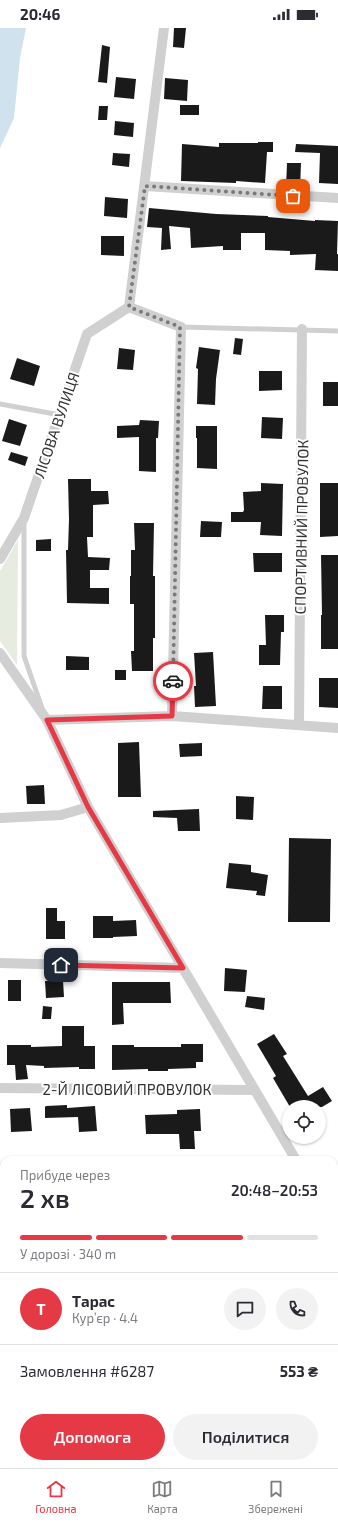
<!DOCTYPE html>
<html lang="uk">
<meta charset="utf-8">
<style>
:root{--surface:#fff;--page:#f2f2f3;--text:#2b2b33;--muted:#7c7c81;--line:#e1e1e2;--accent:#e63946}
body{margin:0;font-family:"Exo 2",sans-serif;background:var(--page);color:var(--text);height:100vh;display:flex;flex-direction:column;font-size:15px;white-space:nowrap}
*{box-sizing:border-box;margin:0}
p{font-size:13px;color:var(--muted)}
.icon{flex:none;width:22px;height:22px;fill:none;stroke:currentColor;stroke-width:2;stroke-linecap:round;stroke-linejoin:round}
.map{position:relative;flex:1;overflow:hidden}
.side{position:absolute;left:0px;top:1128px;width:338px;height:312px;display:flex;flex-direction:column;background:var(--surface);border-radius:12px 12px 0 0;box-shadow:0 1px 3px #0004}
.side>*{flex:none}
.buttons{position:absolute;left:282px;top:1072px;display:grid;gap:8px}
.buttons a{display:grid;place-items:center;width:44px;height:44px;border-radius:50%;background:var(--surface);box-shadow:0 1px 3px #0004;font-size:20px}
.pin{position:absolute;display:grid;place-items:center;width:34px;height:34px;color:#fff;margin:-17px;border-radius:8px;box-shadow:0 2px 6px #0006}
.courier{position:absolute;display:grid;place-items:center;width:40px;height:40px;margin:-20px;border:3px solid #e63946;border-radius:50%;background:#fff;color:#222;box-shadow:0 1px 5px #0007}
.head em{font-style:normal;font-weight:600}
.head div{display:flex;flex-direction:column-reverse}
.head{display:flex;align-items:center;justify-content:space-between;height:68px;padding:0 20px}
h1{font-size:26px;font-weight:600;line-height:30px}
.bar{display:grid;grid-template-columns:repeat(4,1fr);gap:6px 4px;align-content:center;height:48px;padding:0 20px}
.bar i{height:5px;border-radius:3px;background:var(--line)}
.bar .active{background:var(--accent)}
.bar p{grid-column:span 4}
.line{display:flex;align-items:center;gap:10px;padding:0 20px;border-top:1px solid var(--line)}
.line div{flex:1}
.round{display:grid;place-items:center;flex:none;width:42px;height:42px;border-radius:21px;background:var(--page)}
.primary-button{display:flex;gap:8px;margin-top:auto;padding:8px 20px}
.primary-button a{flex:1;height:46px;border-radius:24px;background:var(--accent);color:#fff;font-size:16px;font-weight:600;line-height:46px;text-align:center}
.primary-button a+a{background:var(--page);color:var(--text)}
.status{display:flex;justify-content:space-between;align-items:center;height:28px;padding:0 20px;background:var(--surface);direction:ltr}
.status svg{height:11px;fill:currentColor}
.menu{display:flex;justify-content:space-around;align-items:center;height:56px;border-top:1px solid var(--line);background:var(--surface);font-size:11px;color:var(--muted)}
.menu a{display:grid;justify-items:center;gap:2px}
.menu .active{color:var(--accent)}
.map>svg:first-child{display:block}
</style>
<div class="status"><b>20:46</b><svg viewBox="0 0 49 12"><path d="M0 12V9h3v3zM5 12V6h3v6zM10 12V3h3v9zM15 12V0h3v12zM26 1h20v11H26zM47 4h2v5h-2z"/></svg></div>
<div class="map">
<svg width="338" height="1440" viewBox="0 0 338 1440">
<rect width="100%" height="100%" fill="#fff"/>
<path fill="#e6ecdf" d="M18,512L17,637L0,613V543Z"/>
<path fill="#cfe2ee" d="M0,0H26L20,30L14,90L0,120Z"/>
<path fill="#1a1a1a" d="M174,0H186L184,20L173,19Z
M102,17L110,19L107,55L98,54Z
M116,49L136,51L134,71L114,69Z
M165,50L188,52L187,73L164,71Z
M180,77H199V87H180Z
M99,78H108L107,92H98Z
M115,93L134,95L133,109L114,107Z
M258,114H273V124H267L265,155L236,153V155L181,153L182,116L219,119V115H258Z
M296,116L338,118V156L319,155L320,125L295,124Z
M113,125L130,126L129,139L112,137Z
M287,135H301L300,161L286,160Z
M105,169L128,171L127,190L104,188Z
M149,180L216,186L268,188V189L315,193V192L338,193L337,226H338V243L315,242L316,226L290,227V223L265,222V205H241V222H223V218L191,220L190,200L169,198L171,221L161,222L162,200L147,199Z
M101,208H124V228L101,227Z
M235,310L243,311L241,327L233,326Z
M199,319L220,322L216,351L215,377L197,376L198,341L196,340Z
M119,320L135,322L133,342L117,341Z
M17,330L40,338L34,358L10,351Z
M259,343H282V362L259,363Z
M323,354H338V378H323Z
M262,389L283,390L282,411L261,410Z
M9,391L27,397L20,418L2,413Z
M140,392L159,393L158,410H156V444L139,443V409L117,410V398L139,397Z
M196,398H217V441L197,440V410H196Z
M11,424L28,429L25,438L8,432Z
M68,451H91V463H108L109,476L93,477V509H87L88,529L110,530L109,542H90V560H109V576L67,575L66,522H68L69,491Z
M261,455L283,456L282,508L260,507L261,494H231V484H243L244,482L243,464L261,463Z
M320,455H338V508L320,509Z
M201,493L222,494L221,509H200Z
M134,495H154L153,548H155V610H153V643H132L131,623H134V576H130V548H131V522H135Z
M51,511V523H36V512Z
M253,525H282V544H254Z
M321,527H338V621H321V587H322Z
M265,587H284V604H281L280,637H259V617H266Z
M213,624L216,678L195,679L194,658H196L194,625Z
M66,628L89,629V642H66Z
M115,642H126V652H115Z
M319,650H338V680L319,679Z
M263,658H282V681H262Z
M139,714L141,769H118V715Z
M202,715V728L180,729L179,716Z
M44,757L45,776H27L26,758Z
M236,768L254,769L253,792L236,791Z
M199,781L200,803H178L177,790L153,789V783Z
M289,810L331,811L330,894H288Z
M229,835L251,837V844L268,847L265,868L256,867L257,863L226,860Z
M46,880H57V893H65V911H46Z
M93,888H113V893L136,892L137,908L113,909V910H93Z
M225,940L247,942L245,964L224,963Z
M8,952H21V973H8Z
M63,952L64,969L46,970L45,953Z
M112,954H170L171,975H123L124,996L112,997Z
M247,968L265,970L264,982L245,979Z
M43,978L52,979L51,991H42Z
M62,998H84V1018H95V1041H79V1039L44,1040V1038L26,1037L28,1051L16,1052L15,1037H7V1017H31V1019L62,1018Z
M274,1006L287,1026L283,1028L308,1068L323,1059L332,1073L322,1079H290L273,1050L276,1048L257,1016Z
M181,1016H203V1034H196V1040L168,1041V1043H148V1041L112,1042V1017H134V1019H181Z
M67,1077V1080L95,1078L97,1103L79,1104L78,1089L45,1090V1079L46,1078Z
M30,1080L32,1103L11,1104L10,1081Z
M200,1081L201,1103H194L195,1121H180L179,1106H146L145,1087L177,1086V1082Z"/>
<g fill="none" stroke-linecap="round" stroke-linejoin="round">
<path stroke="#d0d0d0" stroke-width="5" d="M181,299L338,303
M0,376L60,387
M24,493V628L42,680"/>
<path stroke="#d0d0d0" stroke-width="10" d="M145,158L338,170
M129,279L181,299L172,688
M129,279L164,0
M0,531L24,490L87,306L129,279
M0,625L47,692L88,779L296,1132
M47,692L172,688L338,700
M299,697L302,301
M0,790L61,787L88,779
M0,935L183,940
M0,1060L254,1062
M0,1188H4
M0,1427H4
M334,1430H338"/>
</g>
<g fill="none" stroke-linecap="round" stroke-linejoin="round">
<path stroke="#7a7a7a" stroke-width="4" stroke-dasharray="0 7.2" d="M173,653L180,299L129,279L145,158L293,168"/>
<path stroke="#e63946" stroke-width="5" d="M61,937L183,940L88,779L47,692L172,688L173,653"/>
</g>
<g text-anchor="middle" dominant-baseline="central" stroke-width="4" stroke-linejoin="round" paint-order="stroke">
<g font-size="15" fill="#333" stroke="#fff">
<text transform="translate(56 397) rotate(-71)">ЛІСОВА ВУЛИЦЯ</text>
<text transform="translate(301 499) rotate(-89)">СПОРТИВНИЙ ПРОВУЛОК</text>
<text x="127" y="1061">2-Й ЛІСОВИЙ ПРОВУЛОК</text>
</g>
</g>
</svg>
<div class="buttons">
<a><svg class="icon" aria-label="locate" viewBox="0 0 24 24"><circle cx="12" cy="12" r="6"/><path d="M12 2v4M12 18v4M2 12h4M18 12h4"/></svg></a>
</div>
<div class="pin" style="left:293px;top:168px;background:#ea580c"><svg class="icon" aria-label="bag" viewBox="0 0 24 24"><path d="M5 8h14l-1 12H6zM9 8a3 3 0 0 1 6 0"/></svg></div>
<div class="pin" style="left:61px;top:937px;background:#1f2937"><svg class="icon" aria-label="home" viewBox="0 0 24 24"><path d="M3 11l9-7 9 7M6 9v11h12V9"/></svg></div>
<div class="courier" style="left:173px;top:653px"><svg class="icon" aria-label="car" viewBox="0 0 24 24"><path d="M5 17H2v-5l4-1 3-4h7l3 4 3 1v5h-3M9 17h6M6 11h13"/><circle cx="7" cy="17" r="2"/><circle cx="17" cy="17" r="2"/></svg></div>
<section class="side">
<div class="head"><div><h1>2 хв</h1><p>Прибуде через</p></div><em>20:48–20:53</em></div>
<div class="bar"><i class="active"></i><i class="active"></i><i class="active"></i><i></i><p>У дорозі · 340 m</p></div>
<div class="line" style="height:72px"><b class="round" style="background:var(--accent);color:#fff">Т</b><div><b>Тарас</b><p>Кур’єр · 4.4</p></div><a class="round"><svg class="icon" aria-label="chat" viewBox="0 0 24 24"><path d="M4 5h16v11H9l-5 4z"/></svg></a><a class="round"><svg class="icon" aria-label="phone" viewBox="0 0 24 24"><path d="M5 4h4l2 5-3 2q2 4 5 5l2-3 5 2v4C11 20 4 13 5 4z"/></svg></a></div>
<div class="line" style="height:52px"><div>Замовлення #6287</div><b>553 ₴</b></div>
<div class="primary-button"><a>Допомога</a><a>Поділитися</a></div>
</section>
</div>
<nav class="menu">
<a class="active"><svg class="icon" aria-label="home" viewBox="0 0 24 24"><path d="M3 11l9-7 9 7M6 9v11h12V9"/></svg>Головна</a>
<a><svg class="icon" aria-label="map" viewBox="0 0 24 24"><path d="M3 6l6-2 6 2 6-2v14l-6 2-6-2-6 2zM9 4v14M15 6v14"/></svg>Карта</a>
<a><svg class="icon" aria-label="saved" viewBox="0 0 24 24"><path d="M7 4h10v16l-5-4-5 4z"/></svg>Збережені</a>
</nav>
